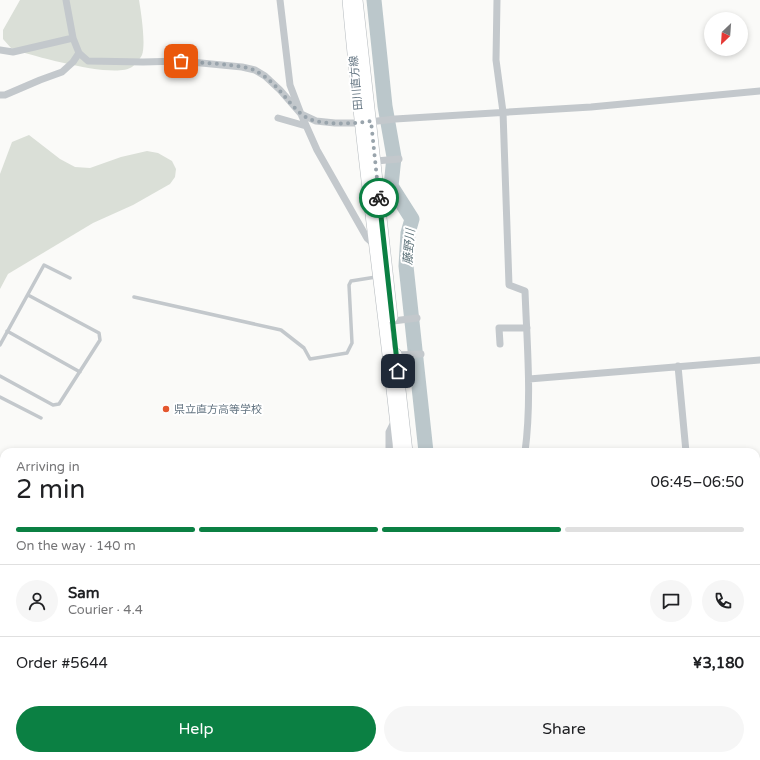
<!DOCTYPE html>
<meta charset="utf-8">
<style>
:root{--surface:#fff;--page:#f6f6f6;--text:#202124;--muted:#757577;--line:#e0e0e0;--accent:#0b8043}
body{margin:0;font-family:"Varela Round","Noto Sans JP",sans-serif;background:var(--page);color:var(--text);height:100vh;display:flex;flex-direction:column;font-size:15px;white-space:nowrap}
*{box-sizing:border-box;margin:0}
p{font-size:13px;color:var(--muted)}
.icon{flex:none;width:22px;height:22px;fill:none;stroke:currentColor;stroke-width:2;stroke-linecap:round;stroke-linejoin:round}
.map{position:relative;flex:1;overflow:hidden}
.drawer{position:absolute;left:0px;top:448px;width:760px;height:312px;display:flex;flex-direction:column;background:var(--surface);border-radius:12px 12px 0 0;box-shadow:0 2px 6px #0003}
.drawer>*{flex:none}
.needle{width:26px;rotate:205deg}
.buttons{position:absolute;left:704px;top:12px;display:grid;gap:8px}
.buttons a{display:grid;place-items:center;width:44px;height:44px;border-radius:50%;background:var(--surface);box-shadow:0 2px 6px #0003;font-size:20px}
.pin{position:absolute;display:grid;place-items:center;width:34px;height:34px;color:#fff;margin:-17px;border-radius:8px;box-shadow:0 2px 6px #0006}
.courier{position:absolute;display:grid;place-items:center;width:40px;height:40px;margin:-20px;border:3px solid #0b8043;border-radius:50%;background:#fff;color:#222;box-shadow:0 1px 5px #0007}
.head em{font-style:normal;font-weight:600}
.head div{display:flex;flex-direction:column-reverse}
.head{display:flex;align-items:center;justify-content:space-between;height:68px;padding:0 16px}
h1{font-size:26px;font-weight:600;line-height:30px}
.bar{display:grid;grid-template-columns:repeat(4,1fr);gap:6px 4px;align-content:center;height:48px;padding:0 16px}
.bar i{height:5px;border-radius:3px;background:var(--line)}
.bar .selected{background:var(--accent)}
.bar p{grid-column:span 4}
.line{display:flex;align-items:center;gap:10px;padding:0 16px;border-top:1px solid var(--line)}
.line div{flex:1}
.round{display:grid;place-items:center;flex:none;width:42px;height:42px;border-radius:21px;background:var(--page)}
.action{display:flex;gap:8px;margin-top:auto;padding:8px 16px}
.action a{flex:1;height:46px;border-radius:24px;background:var(--accent);color:#fff;font-size:16px;font-weight:600;line-height:46px;text-align:center}
.action a+a{background:var(--page);color:var(--text)}
.map>svg:first-child{display:block}
</style>
<div class="map">
<svg width="760" height="760" viewBox="0 0 760 760">
<rect width="100%" height="100%" fill="#fafaf8"/>
<path fill="#dadfd7" d="M20,0H139C141,12 146,44 142,55C140,59 135,65 132,67C115,79 39,57 18,51L11,48L3,39V30Z
M29,135L60,159L75,167L90,168L121,157L147,151L158,153L172,161L176,169L175,177L170,184L133,205L93,223L8,274L0,289V174L12,142Z
M0,682L4,683V756H53L54,760H0Z"/>
<g fill="none" stroke-linecap="round" stroke-linejoin="round">
<path stroke="#bbc7cb" stroke-width="15" d="M374,0L385,106L394,157L391,186L412,219L408,233L406,266L426,452
M467,756L469,760"/>
<g stroke="#b3babf" stroke-width="11">
<path id="secondary" d="M0,499L4,504
M0,597L4,596"/>
</g>
<g stroke="#b5babe" stroke-width="12">
<path id="primary" d="M348,0C361,151 383,301 399,452
M357,0L392,317
M396,354L407,452
M434,756V760"/>
</g>
<path stroke="#bbbfc2" stroke-width="1.5" stroke-dasharray="2 2" stroke-linecap="butt" d="M756,664L760,666
M0,728L4,727
M125,756L126,760
M480,756L481,760"/>
<path stroke="#c3c8cc" stroke-width="3.5" d="M134,297L281,330L304,348L310,359L347,353L352,343L349,285L351,281L376,277
M7,331L80,372
M0,345L44,265L70,278
M0,376L53,405L59,404L100,340L99,333L28,295
M0,397L41,418"/>
<path stroke="#c3c8cc" stroke-width="7" d="M66,0L73,38L79,53L88,61L143,62L181,61L242,67L255,70L265,76L280,90L301,114L316,121L335,123H360L395,119L591,107L760,91
M280,0L290,85L301,114L317,150L367,238L375,245
M497,0L496,60L503,112L509,285L525,291C527,345 532,399 525,452
M0,50L13,52L73,38
M0,95H5L40,80L62,72L73,62L79,53
M278,118L306,126
M376,161L399,159
M393,321L417,318
M500,344L499,328H527
M397,355L421,354
M678,366L686,452
M529,379L760,360
M389,452V432L395,420
M756,555H760
M299,756L311,760
M647,756L648,760
M157,760V756
M368,760L369,756"/>
<use href="#secondary" stroke="#fff" stroke-width="10"/>
<use href="#primary" stroke="#fff" stroke-width="11"/>
</g>
<g fill="none" stroke-linecap="round" stroke-linejoin="round">
<path stroke="#99a4ac" stroke-width="4" stroke-dasharray="0 7.2" d="M181,61C199,63 243,64 256,71C275,81 285,99 300,113C314,127 352,124 371,121L379,198"/>
<path stroke="#0b8043" stroke-width="5" d="M379,198L398,371"/>
</g>
<circle fill="#e4572e" stroke="#fff" stroke-width="1.5" cx="166" cy="409" r="4"/>
<g text-anchor="middle" dominant-baseline="central" stroke-width="4" stroke-linejoin="round" paint-order="stroke">
<g font-size="11" fill="#657683" stroke="#fff">
<text transform="translate(356 83) rotate(-95)">田川直方線</text>
</g>
<g font-size="11" fill="#657683" stroke="#fff" text-anchor="start">
<text x="174" y="409">県立直方高等学校</text>
</g>
<g font-size="12" font-style="italic" fill="#60757c" stroke="#fff">
<text transform="translate(409 247) rotate(-85)">藤野川</text>
</g>
</g>
</svg>
<div class="buttons">
<a><svg class="needle" viewBox="-14 -14 28 28"><path d="M0-13l5 13h-10z" fill="#e53935"/><path d="M0 13l5-13h-10z" fill="#757577"/></svg></a>
</div>
<div class="pin" style="left:181px;top:61px;background:#ea580c"><svg class="icon" aria-label="bag" viewBox="0 0 24 24"><path d="M5 8h14l-1 12H6zM9 8a3 3 0 0 1 6 0"/></svg></div>
<div class="pin" style="left:398px;top:371px;background:#1f2937"><svg class="icon" aria-label="home" viewBox="0 0 24 24"><path d="M3 11l9-7 9 7M6 9v11h12V9"/></svg></div>
<div class="courier" style="left:379px;top:198px"><svg class="icon" aria-label="bike" viewBox="0 0 24 24"><circle cx="6" cy="16" r="4"/><circle cx="18" cy="16" r="4"/><path d="M6 16l4-8h5l3 8M10 8l3 8H6M13 5h3"/></svg></div>
<section class="drawer">
<div class="head"><div><h1>2 min</h1><p>Arriving in</p></div><em>06:45–06:50</em></div>
<div class="bar"><i class="selected"></i><i class="selected"></i><i class="selected"></i><i></i><p>On the way · 140 m</p></div>
<div class="line" style="height:72px"><a class="round"><svg class="icon" aria-label="person" viewBox="0 0 24 24"><circle cx="12" cy="8" r="4"/><path d="M4 21q1-7 8-7t8 7"/></svg></a><div><b>Sam</b><p>Courier · 4.4</p></div><a class="round"><svg class="icon" aria-label="chat" viewBox="0 0 24 24"><path d="M4 5h16v11H9l-5 4z"/></svg></a><a class="round"><svg class="icon" aria-label="phone" viewBox="0 0 24 24"><path d="M5 4h4l2 5-3 2q2 4 5 5l2-3 5 2v4C11 20 4 13 5 4z"/></svg></a></div>
<div class="line" style="height:52px"><div>Order #5644</div><b>¥3,180</b></div>
<div class="action"><a>Help</a><a>Share</a></div>
</section>
</div>
